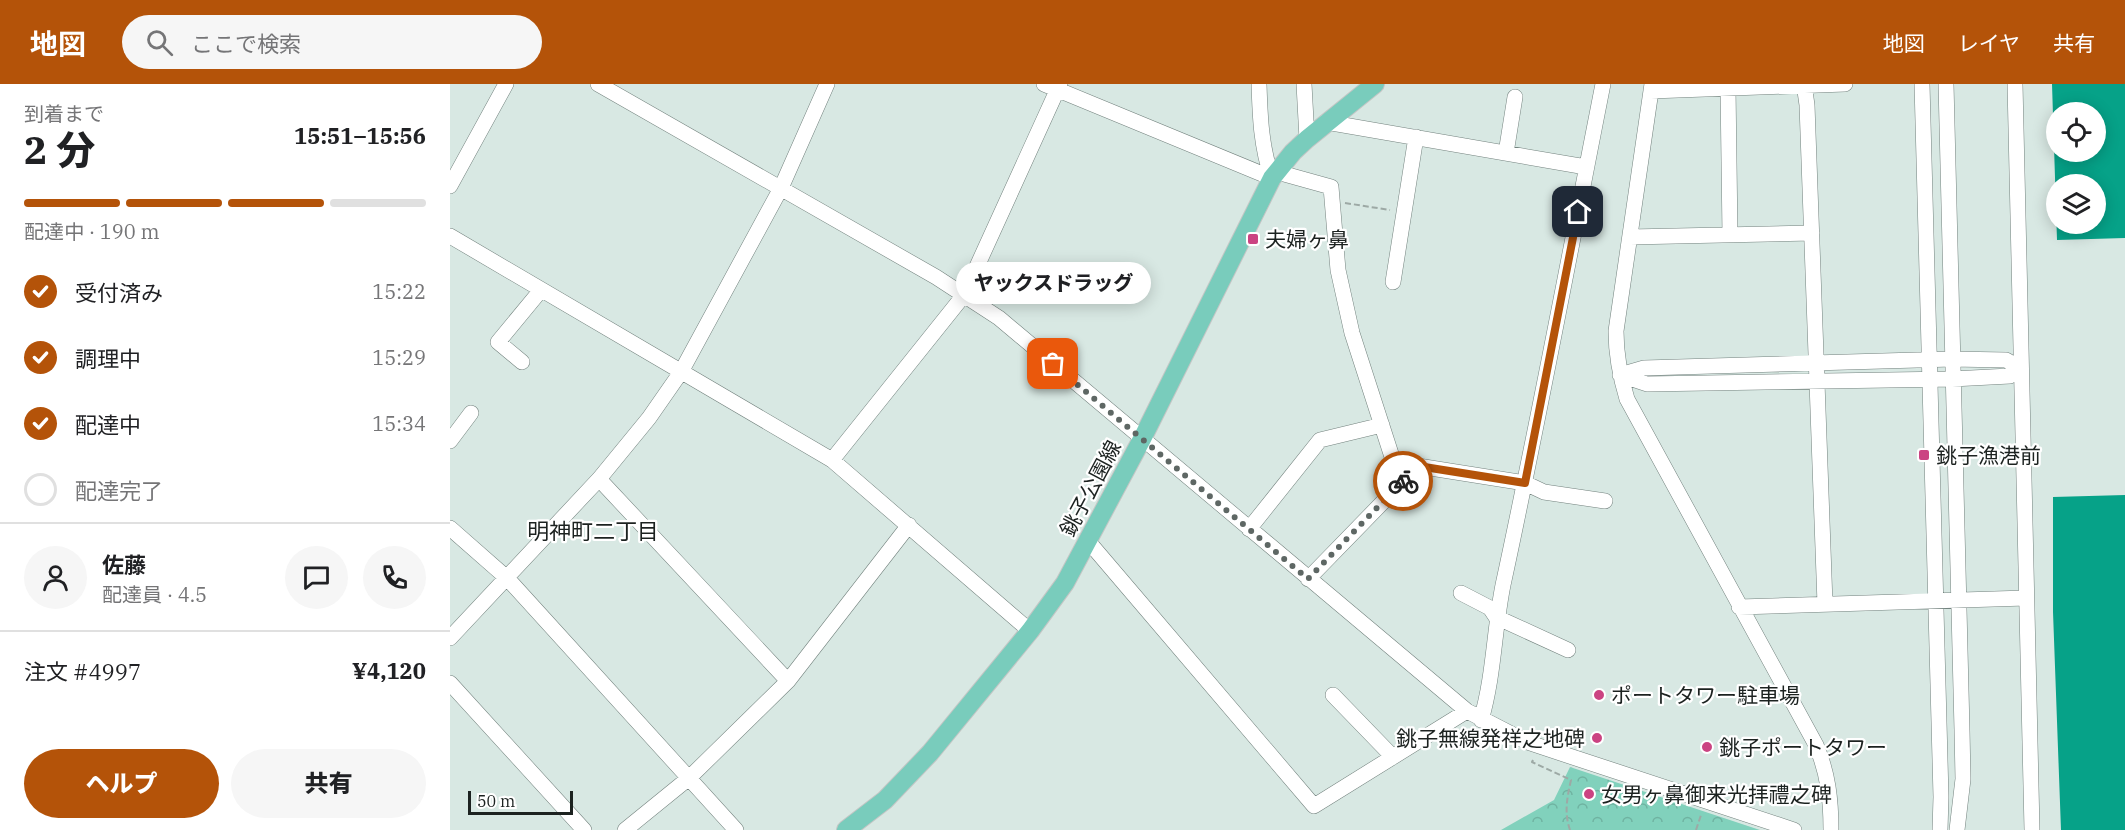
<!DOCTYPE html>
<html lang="ja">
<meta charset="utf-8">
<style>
:root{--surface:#fff;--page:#f6f6f6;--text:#202124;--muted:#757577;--line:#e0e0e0;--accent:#b45309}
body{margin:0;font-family:"IBM Plex Serif","Noto Sans JP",serif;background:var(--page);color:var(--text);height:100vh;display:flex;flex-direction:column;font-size:22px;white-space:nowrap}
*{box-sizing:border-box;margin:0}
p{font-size:20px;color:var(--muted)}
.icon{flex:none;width:33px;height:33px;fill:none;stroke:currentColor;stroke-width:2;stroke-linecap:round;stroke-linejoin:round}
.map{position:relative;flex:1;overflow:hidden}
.sheet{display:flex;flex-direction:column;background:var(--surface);width:450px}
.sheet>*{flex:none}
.tools{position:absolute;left:1596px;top:18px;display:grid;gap:12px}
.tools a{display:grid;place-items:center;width:60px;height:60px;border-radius:50%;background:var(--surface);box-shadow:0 3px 15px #0003;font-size:30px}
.scale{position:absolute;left:18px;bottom:15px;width:105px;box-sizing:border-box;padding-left:6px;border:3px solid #1c2220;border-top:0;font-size:16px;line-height:21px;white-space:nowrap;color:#1c2220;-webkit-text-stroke:4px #fff;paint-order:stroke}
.pin{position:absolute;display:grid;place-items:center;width:51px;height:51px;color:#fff;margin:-26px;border-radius:12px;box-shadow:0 3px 9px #0006}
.courier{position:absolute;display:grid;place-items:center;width:60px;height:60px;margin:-30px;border:4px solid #b45309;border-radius:50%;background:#fff;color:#222;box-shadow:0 2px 8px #0007}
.bubble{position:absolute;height:42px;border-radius:21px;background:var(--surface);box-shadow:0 3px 15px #0003;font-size:20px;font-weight:800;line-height:42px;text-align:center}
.overview em{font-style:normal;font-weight:800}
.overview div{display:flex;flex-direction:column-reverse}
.overview{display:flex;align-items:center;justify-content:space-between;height:102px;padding:0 24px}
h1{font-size:39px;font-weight:800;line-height:45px}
.bar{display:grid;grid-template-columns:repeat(4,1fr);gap:9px 6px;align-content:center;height:72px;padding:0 24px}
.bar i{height:8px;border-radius:4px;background:var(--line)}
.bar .selected{background:var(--accent)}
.bar p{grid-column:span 4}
.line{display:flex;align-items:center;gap:15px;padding:0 24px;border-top:2px solid var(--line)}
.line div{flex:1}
.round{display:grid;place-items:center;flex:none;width:63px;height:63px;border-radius:32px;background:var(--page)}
ol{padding:0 24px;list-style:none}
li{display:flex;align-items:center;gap:18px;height:66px}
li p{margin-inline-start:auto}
li .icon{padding:6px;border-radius:50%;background:var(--accent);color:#fff;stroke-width:4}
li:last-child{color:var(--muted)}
li i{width:33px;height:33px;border:3px solid var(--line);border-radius:50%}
.primary-button{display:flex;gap:12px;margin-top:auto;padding:12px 24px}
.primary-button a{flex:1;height:69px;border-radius:36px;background:var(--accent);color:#fff;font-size:24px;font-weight:800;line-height:69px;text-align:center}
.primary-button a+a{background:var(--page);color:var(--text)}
header{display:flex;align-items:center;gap:36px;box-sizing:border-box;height:84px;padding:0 30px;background:var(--accent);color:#fff}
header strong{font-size:28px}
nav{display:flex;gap:33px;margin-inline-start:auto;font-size:21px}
.search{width:420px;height:54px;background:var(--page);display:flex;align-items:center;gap:15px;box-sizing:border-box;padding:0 21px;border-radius:33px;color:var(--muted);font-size:22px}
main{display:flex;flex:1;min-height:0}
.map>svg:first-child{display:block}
</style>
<header>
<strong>地図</strong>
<div class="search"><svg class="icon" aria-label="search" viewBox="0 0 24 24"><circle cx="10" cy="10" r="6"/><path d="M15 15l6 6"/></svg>ここで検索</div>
<nav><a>地図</a><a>レイヤ</a><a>共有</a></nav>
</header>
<main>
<section class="sheet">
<div class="overview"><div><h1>2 分</h1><p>到着まで</p></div><em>15:51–15:56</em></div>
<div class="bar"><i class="selected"></i><i class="selected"></i><i class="selected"></i><i></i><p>配達中 · 190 m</p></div>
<ol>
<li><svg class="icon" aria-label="check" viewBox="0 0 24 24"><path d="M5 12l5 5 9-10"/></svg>受付済み<p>15:22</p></li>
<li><svg class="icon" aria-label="check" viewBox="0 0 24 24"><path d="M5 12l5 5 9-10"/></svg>調理中<p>15:29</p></li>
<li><svg class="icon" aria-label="check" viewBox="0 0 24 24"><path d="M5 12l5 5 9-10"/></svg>配達中<p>15:34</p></li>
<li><i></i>配達完了</li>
</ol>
<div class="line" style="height:108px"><a class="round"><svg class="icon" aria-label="person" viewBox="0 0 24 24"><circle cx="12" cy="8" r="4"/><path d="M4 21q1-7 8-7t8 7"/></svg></a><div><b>佐藤</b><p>配達員 · 4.5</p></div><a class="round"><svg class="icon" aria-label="chat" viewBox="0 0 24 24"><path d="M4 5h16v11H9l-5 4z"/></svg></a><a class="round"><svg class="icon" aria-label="phone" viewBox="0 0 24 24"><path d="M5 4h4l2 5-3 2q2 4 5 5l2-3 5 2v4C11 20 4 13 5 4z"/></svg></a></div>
<div class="line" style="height:78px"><div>注文 #4997</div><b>¥4,120</b></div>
<div class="primary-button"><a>ヘルプ</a><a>共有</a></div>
</section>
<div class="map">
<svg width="1675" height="746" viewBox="0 0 1675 746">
<defs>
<pattern id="forest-crowns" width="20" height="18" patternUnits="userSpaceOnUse" patternTransform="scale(1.5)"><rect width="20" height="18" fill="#81d1bc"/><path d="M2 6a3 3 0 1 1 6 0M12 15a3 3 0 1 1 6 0" fill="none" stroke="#6fb3a1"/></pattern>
</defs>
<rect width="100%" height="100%" fill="#d8e8e3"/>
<path fill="url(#forest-crowns)" d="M1120,683L1310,746H1051L1104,716Z"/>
<path fill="#06a288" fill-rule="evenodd" d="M1602,0H1675V154L1607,156ZM1606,28H1646V68H1606ZM1606,100H1646V140H1606Z
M1675,411V746H1611L1603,528V413Z"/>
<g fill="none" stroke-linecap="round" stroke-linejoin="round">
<g stroke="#73827e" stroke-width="16">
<path id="minor" d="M148,0L486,193L549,234L1017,627L1077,658L1344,746
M594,0L822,94
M809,0C810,32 811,63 822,94
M854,0L857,55
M1202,0L1166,247C1166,271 1170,292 1177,315L1366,661C1378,689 1381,716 1381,746
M1354,0L1357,21L1375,520
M1472,0L1491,713L1490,746
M1496,0L1512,646L1513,695L1507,746
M1565,0L1582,746
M1278,4L1280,151
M1201,7L1395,0
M876,38L1136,83
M1056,69L1065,13
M827,88L881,103L888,186L902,249L943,376L968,382L1075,399L1094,408L1155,417
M0,102L56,0
M0,152L382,376L580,547
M1180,153L1362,149
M943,198L966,53
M1502,275L1556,276L1570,284L1560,292L1502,295L1197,300L1170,291L1194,284Z
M72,278L48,258L91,206
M0,357L21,329
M382,376L514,211L610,0
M149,395L338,597
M0,444L57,494L286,746
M799,445L870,356L932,341
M638,457L864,722L1017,627
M858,495L968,382
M1011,509L1040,524L1046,533L1118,566
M1289,523L1576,514
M0,554L149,395L199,334L231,288L331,104L377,0
M0,599L134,746
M883,611L943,673
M1031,636C1044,592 1044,546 1053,501C1089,335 1120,167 1153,0
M175,746L239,694L338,597L459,441"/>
</g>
<g stroke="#c4c6c5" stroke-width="20">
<path id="major" d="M396,746L435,716L480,669L580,547L615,499L692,355L822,94L843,68L857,55L925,0"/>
</g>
<path stroke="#9da9a5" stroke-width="2" stroke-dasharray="6 3" stroke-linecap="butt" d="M895,119L940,126
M1083,676L1082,678L1121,696C1117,714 1114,729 1120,746
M1246,746L1251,731"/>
<use href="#minor" stroke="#fff" stroke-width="15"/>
<use href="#major" stroke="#79ccbc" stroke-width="18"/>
</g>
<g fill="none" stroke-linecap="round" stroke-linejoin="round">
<path stroke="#5e6764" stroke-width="6" stroke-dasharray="0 10.8" d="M603,280L858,495L953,397"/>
<path stroke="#b45309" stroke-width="8" d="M953,397L968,382L1075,399L1128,128"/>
</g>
<g fill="#cb4382" stroke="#fff" stroke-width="2">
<rect x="797" y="149" width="12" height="12" rx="3"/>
<rect x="1468" y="365" width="12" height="12" rx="3"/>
<circle cx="1149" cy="611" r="6"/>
<circle cx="1147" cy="654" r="6"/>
<circle cx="1257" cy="663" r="6"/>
<circle cx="1139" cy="710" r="6"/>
</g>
<g text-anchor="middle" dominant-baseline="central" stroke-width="4.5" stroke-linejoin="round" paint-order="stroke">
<g font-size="21" fill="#1c2220" stroke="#fff" text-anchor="start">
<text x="815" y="155">夫婦ヶ鼻</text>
<text x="1486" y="371">銚子漁港前</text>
<text x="1161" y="611">ポートタワー駐車場</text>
<text x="1135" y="654" text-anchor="end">銚子無線発祥之地碑</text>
<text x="1269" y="663">銚子ポートタワー</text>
<text x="1151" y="710">女男ヶ鼻御来光拝禮之碑</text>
</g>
<g font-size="21" fill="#1c2220" stroke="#fff">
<text transform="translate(640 404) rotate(-62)">銚子公園線</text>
</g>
<g font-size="22" fill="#1c2220" stroke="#fff">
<text x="143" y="446">明神町二丁目</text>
</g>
</g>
</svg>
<div class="tools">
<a><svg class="icon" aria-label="locate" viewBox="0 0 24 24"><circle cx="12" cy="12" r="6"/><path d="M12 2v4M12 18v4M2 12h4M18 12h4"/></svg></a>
<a><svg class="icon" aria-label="layers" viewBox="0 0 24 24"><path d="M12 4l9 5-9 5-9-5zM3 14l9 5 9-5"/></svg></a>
</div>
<div class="scale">50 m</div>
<div class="pin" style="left:603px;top:280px;background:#ea580c"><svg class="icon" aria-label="bag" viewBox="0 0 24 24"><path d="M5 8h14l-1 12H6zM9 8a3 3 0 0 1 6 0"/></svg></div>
<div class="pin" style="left:1128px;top:128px;background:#1f2937"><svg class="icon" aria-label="home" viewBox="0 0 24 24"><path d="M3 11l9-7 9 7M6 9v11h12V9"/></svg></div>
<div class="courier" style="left:953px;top:397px"><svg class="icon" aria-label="bike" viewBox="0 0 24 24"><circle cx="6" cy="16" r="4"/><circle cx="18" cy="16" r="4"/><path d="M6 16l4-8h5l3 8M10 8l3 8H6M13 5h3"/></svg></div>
<div class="bubble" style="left:506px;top:178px;width:195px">ヤックスドラッグ</div>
</div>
</main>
